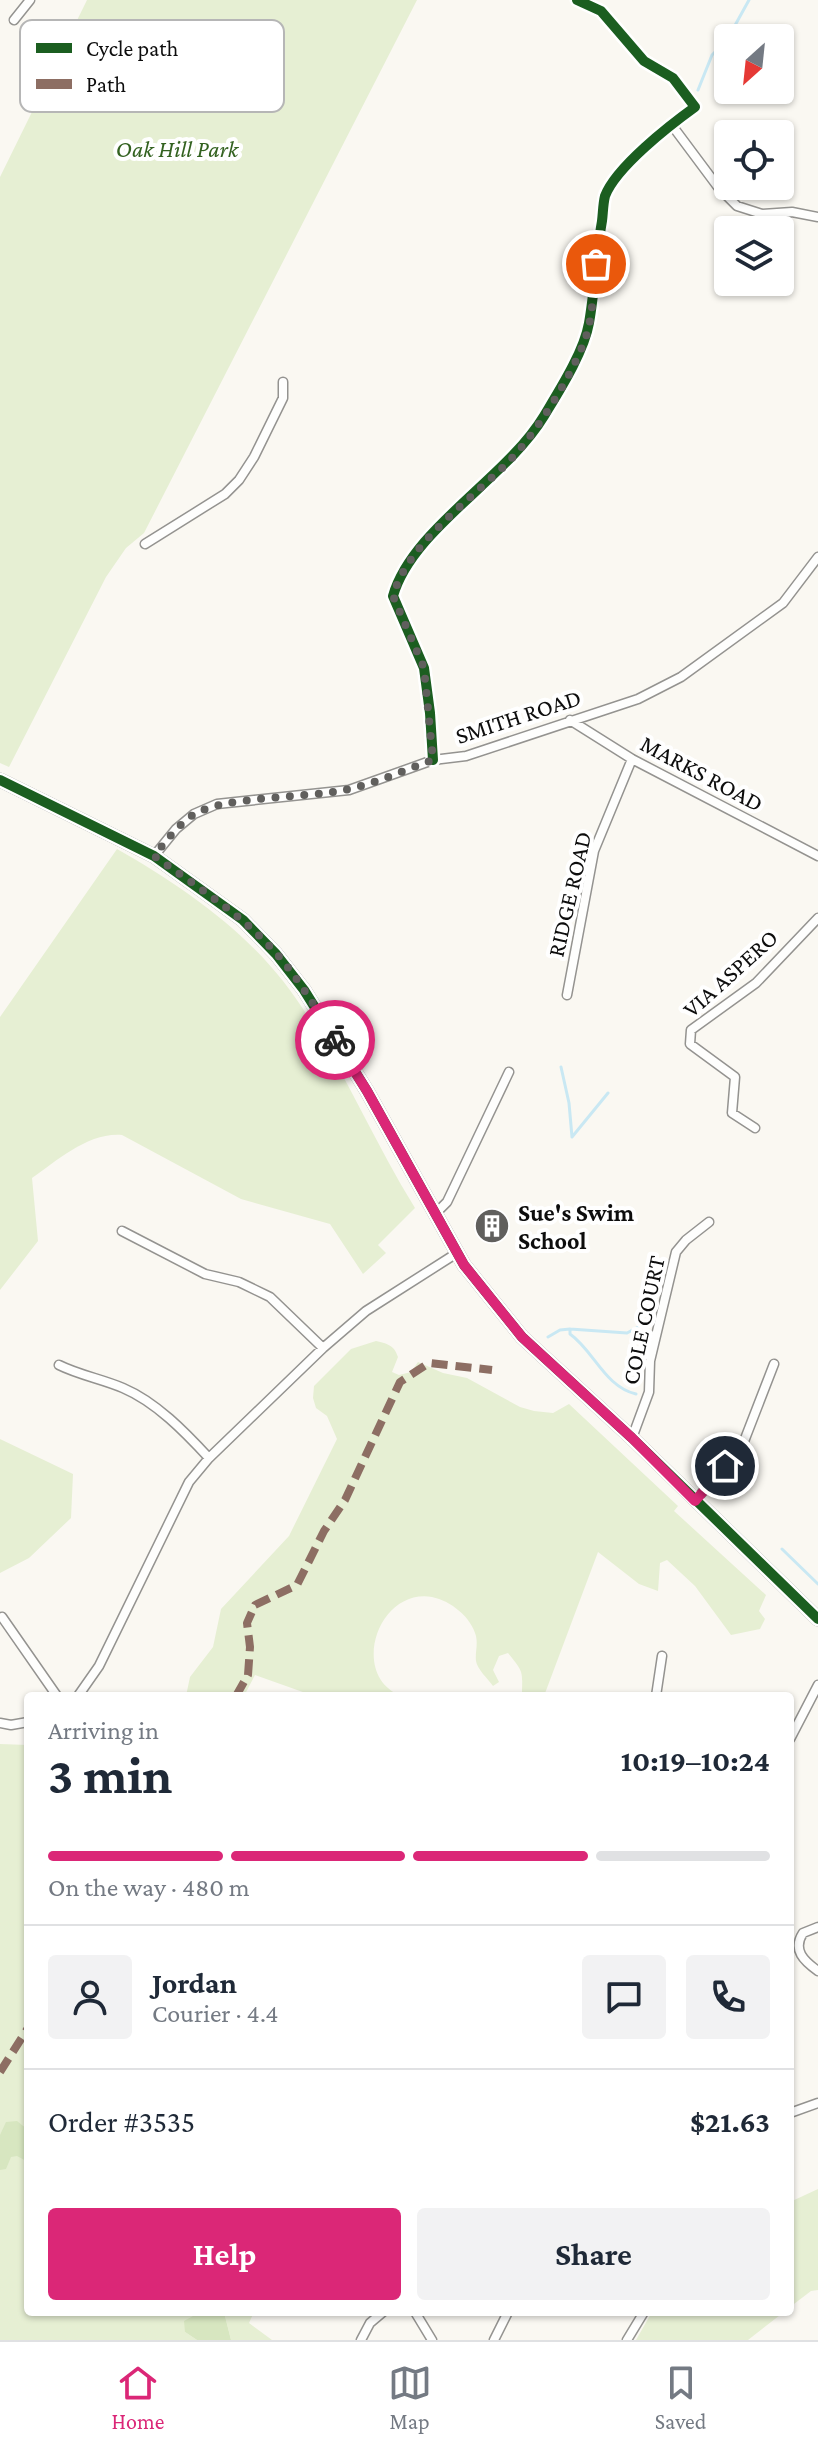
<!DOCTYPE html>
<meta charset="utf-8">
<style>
:root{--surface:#fff;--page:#f2f2f3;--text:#1f2937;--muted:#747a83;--line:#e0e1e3;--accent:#db2777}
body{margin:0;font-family:"Crimson Pro",serif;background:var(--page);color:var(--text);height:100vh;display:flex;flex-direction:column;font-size:30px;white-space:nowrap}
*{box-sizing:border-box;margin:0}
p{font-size:26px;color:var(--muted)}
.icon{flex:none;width:44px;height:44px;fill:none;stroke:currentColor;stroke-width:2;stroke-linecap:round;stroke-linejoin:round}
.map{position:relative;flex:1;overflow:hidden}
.details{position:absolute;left:24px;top:1692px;width:770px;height:624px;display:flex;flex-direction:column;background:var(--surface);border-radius:8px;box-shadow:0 2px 6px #0004}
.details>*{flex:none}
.needle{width:52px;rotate:207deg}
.controls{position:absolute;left:714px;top:24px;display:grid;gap:16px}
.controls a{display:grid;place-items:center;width:80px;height:80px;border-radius:8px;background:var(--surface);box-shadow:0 2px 6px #0004;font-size:40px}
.pin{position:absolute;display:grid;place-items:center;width:68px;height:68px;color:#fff;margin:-34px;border:4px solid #fff;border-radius:50%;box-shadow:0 2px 8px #0007}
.courier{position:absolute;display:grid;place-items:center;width:80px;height:80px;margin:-40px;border:6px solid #db2777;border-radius:50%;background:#fff;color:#222;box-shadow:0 2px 10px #0007}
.overview em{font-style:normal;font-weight:700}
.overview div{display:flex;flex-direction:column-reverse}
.overview{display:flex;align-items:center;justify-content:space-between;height:136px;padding:0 24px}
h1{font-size:52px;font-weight:700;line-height:60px}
.bar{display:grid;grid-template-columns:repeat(4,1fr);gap:12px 8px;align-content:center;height:96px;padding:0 24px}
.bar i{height:10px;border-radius:6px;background:var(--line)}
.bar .active{background:var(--accent)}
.bar p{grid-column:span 4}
.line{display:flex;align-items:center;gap:20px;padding:0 24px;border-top:2px solid var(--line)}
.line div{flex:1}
.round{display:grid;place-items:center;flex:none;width:84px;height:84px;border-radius:8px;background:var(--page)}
.button{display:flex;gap:16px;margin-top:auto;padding:16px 24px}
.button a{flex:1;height:92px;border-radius:8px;background:var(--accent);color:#fff;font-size:32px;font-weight:700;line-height:92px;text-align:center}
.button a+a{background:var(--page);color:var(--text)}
.menu{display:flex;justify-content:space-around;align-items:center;height:112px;border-top:2px solid var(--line);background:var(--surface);font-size:22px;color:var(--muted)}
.menu a{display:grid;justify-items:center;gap:4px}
.menu .active{color:var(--accent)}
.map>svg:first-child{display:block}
</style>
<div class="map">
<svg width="818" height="2340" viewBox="0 0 818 2340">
<rect width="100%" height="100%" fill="#faf8f2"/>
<path fill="#e6efd3" d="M87,0H417L144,533L126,548L106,577L9,767L0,763V177Z
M117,849C177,883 240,926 283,981C337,1051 369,1134 415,1208L378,1245L386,1253L363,1274L330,1224L241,1199L122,1135C89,1132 58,1160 32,1178L38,1241L0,1290V1017Z
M376,1341C388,1344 394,1345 398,1357L392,1372L399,1375L411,1372L418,1362L443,1373L467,1378L520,1407L534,1411L553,1413L569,1404L678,1506L674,1511L766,1595L759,1611L765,1619L760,1629L731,1635L695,1586L667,1560L660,1563L658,1591L639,1584L598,1552L544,1696H522C522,1671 525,1674 508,1653L499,1656L493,1670L499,1682L493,1686C488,1679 477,1669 476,1661C475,1653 478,1645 476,1636C471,1617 451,1601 432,1597C377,1588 349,1677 402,1696H314L255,1675L244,1696H186L190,1677L213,1647L221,1609L289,1536L337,1439L327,1416L316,1408L313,1398L314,1386L351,1349Z
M0,1439L73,1474L71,1518L29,1558L0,1573Z
M0,1744L28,1745V2312H205L204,2316L185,2332L197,2340H0Z
M818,2189V2290L811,2291L790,2307V2202Z
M224,2312H254L249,2323L272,2340H231Z
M652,2312H784L748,2340H636Z"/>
<path fill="#d7e6c0" d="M17,2121L28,2130V2162L17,2156L11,2157L6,2169L0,2170V2135L6,2122Z
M205,2312H224L231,2340H197L185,2332L184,2321L193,2316H204Z"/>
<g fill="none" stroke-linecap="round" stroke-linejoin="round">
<path stroke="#c9e8f3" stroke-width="3" d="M728,38L749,0
M698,90L712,55L728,39
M561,1067L569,1103L572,1137
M572,1137L608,1093
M570,1329L627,1333L642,1325
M548,1337L560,1330L570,1329V1334C594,1351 605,1387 636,1394
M782,1549L818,1584"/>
<g stroke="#949390" stroke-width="11">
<path id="street" d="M14,20L30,0
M671,124L718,187L737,206L762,214L792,212L818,217
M145,544L225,494L239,480L254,457L283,398V382
M570,720L632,759L818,856
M433,760L430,713L424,668L393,596C412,529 506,479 544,416C559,391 584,352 589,323C595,289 596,255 602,221C603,213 603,204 605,196C616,167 670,125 695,107L673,78L644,61L601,11L577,0
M154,856L176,829L194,814L217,804L349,790L433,760L466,756L638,699L681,677L783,603L818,557
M567,995L594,851L632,759
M755,1128L732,1113L735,1077L690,1044L691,1030L756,983L818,918
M434,1215L447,1202L509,1072
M122,1231L205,1274L239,1282L270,1297L323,1348
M59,1365C79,1375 102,1379 123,1388C156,1402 185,1432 209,1458
M632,1438L649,1392L650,1361L676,1252L686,1240L709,1222
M695,1501L743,1444L774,1364
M2,1617L57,1696
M78,1696L99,1666L189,1482L209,1458L323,1348L366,1311L457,1253
M656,1696L662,1656
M0,1723L11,1725L28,1722
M790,1739L818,1685
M818,1927L803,1933C792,1950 804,1961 818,1971
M790,2113L818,2103
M415,2312L432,2340
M361,2340L370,2323L383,2312
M494,2340L508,2312
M627,2340L644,2312"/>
</g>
<g stroke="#8a8987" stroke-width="15">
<path id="secondary" d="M0,780L154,856L243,920L276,954L304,990L367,1091L464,1265L522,1337L632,1438L818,1619"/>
</g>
<use href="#street" stroke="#fefefd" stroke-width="8"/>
<use href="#secondary" stroke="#f4f2ea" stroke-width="12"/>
<path stroke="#8d6e63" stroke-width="8" stroke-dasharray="16 8" stroke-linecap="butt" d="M236,1696L248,1675L250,1647L247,1623L255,1605L297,1585L324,1531L345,1500L400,1382L429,1363L492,1370
M0,2072L28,2028"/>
<g stroke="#fff" stroke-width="15">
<path id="cycleway" d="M433,760L430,713L424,668L393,596C412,529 506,479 544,416C559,391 584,352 589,323C595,289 596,255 602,221C603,213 603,204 605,196C616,167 670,125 695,107L673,78L644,61L601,11L577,0
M0,780L154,856L243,920L276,954L304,990L367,1091L464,1265L522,1337L632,1438L818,1619"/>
</g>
<use href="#cycleway" stroke="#1b5e20" stroke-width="10"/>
</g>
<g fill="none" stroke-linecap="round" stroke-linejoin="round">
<path stroke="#605f5d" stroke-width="8" stroke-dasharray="0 14.4" d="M335,1040C317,1010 299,979 276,953C241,914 196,886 154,856C166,841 177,826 193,815C222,796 306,798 345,790C375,784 404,770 433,760L424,668L393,596C408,542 474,498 512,458C538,431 581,362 589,326C593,306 594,284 596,264"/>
<path stroke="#db2777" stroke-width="10" d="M335,1040L367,1091L464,1265L522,1337L632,1438L695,1501L725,1466"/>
</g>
<defs>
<g id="building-disc" transform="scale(1.8)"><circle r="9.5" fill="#605f5d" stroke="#fff"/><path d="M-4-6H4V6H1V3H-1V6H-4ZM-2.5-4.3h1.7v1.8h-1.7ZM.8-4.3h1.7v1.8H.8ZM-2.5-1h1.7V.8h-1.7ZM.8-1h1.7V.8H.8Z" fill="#fff"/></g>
</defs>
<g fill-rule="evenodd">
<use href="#building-disc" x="492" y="1226"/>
</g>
<g text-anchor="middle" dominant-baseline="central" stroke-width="8" stroke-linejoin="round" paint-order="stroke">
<g font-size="24" font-style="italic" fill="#336220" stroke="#fff">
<text x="177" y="148">Oak Hill Park</text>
</g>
<g font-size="24" fill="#0d0d0d" stroke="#fff">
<text transform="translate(518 716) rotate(-18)">SMITH ROAD</text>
<text transform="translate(702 773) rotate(28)">MARKS ROAD</text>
<text transform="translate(569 894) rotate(-77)">RIDGE ROAD</text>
<text transform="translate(730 973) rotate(-42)">VIA ASPERO</text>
<text transform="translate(643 1320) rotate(-78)">COLE COURT</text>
</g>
<g font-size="24" font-weight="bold" fill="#0d0d0d" stroke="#fff" text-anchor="start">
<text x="518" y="1212">Sue's Swim<tspan x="518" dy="28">School</tspan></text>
</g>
</g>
<rect x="20" y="20" width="264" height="92" rx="12" fill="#fff" stroke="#b6b6b6" stroke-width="2"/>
<rect x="36" y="43" width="36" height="10" fill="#1b5e20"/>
<rect x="36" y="79" width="36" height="10" fill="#8d6e63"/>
<g font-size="22" fill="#0d0d0d">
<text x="86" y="56">Cycle path</text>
<text x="86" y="92">Path</text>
</g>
</svg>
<div class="controls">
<a><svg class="needle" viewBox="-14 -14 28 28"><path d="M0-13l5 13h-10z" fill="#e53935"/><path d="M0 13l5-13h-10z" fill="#747a83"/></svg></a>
<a><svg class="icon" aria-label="locate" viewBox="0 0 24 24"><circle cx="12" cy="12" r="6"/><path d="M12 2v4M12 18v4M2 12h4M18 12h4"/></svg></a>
<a><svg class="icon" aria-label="layers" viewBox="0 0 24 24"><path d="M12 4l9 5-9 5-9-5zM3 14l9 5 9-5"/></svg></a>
</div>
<div class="pin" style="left:596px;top:264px;background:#ea580c"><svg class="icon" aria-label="bag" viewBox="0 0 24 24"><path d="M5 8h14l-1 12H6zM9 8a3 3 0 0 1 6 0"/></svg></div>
<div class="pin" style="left:725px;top:1466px;background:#1f2937"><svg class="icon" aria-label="home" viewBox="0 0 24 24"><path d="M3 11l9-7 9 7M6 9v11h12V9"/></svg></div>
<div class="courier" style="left:335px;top:1040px"><svg class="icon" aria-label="bike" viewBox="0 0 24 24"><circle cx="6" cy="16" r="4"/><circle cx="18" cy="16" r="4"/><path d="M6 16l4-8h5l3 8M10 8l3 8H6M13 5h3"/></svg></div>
<section class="details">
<div class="overview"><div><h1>3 min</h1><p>Arriving in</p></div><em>10:19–10:24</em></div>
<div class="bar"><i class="active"></i><i class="active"></i><i class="active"></i><i></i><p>On the way · 480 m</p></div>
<div class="line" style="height:144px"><a class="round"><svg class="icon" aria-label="person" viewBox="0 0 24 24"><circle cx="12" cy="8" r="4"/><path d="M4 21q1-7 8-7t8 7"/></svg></a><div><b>Jordan</b><p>Courier · 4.4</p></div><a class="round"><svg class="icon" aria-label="chat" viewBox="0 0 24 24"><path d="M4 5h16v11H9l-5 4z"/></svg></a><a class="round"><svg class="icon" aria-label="phone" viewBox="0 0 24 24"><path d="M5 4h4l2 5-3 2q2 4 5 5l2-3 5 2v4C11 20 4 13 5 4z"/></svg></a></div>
<div class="line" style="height:104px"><div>Order #3535</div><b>$21.63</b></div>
<div class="button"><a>Help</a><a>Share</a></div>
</section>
</div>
<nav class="menu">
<a class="active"><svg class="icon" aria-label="home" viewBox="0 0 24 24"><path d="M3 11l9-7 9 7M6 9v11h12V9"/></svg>Home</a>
<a><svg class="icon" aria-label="map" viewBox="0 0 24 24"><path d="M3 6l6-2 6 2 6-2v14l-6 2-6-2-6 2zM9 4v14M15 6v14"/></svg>Map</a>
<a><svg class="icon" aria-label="saved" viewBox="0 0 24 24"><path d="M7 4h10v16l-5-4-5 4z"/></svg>Saved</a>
</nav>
